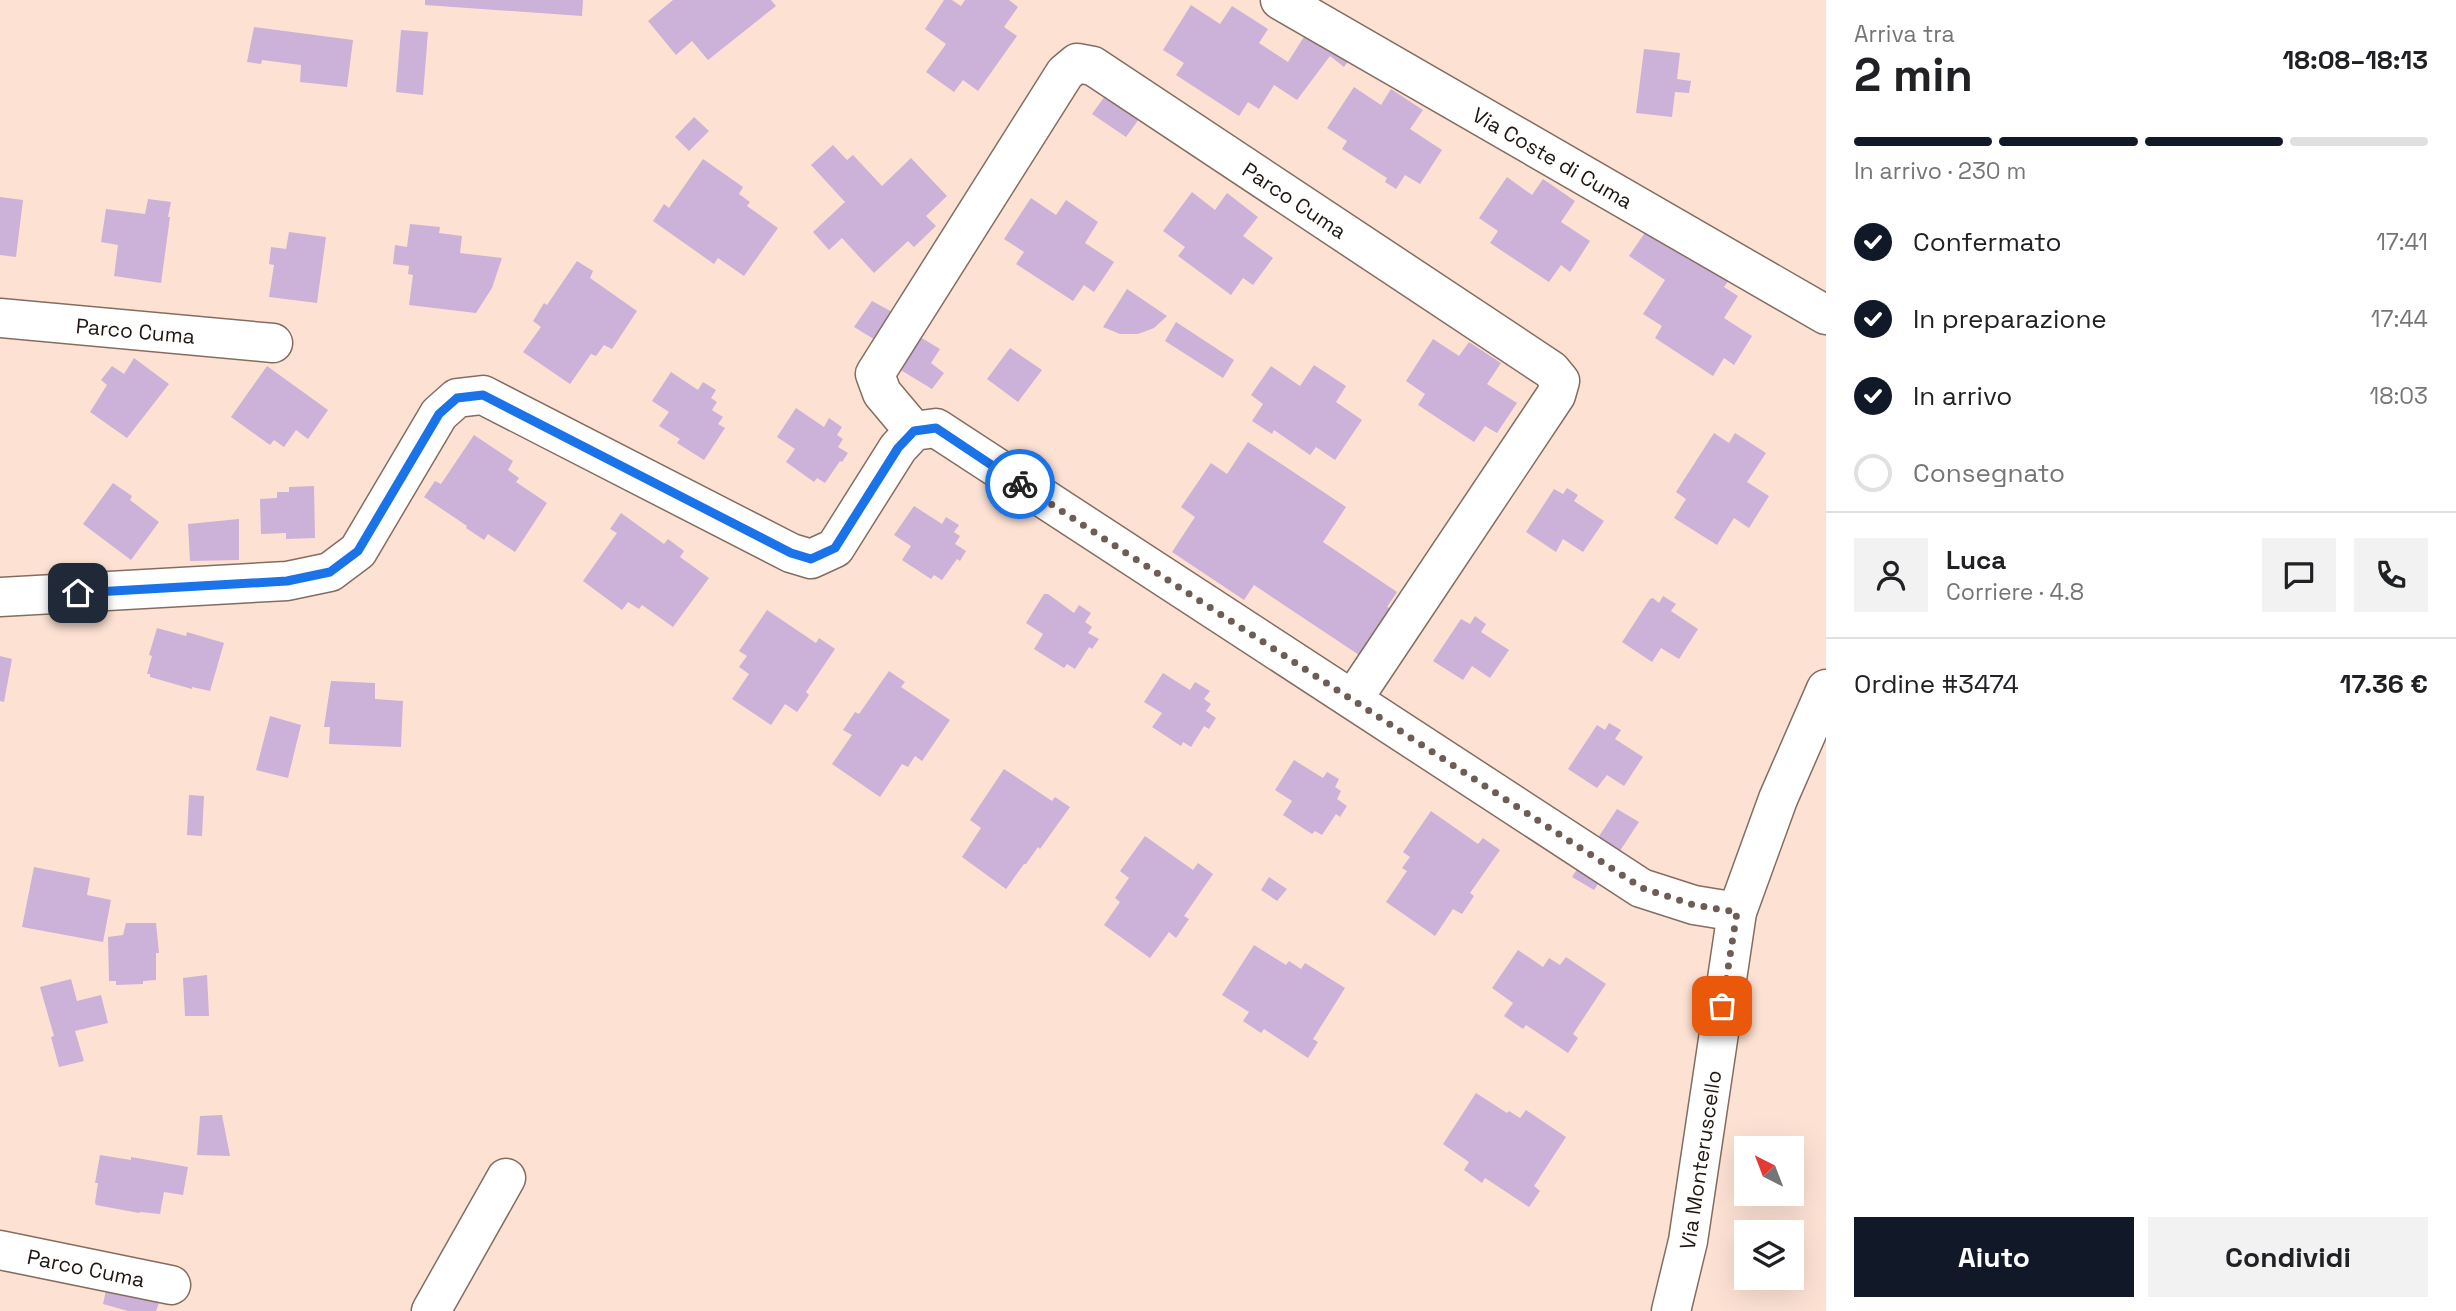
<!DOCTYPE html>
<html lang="it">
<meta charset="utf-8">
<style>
:root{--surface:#fff;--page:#f2f2f2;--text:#202124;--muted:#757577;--line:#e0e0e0;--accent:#111827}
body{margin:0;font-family:"Space Grotesk",sans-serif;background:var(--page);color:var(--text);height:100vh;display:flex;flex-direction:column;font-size:26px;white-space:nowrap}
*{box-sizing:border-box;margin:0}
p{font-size:23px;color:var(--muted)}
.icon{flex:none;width:38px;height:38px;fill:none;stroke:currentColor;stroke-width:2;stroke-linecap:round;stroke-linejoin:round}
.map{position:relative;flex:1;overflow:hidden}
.side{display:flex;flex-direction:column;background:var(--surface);width:630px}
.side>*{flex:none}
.needle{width:46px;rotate:318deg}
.tools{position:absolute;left:1734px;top:1136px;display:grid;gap:14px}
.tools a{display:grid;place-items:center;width:70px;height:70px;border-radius:0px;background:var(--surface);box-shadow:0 7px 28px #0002;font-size:35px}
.pin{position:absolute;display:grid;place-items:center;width:60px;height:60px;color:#fff;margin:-30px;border-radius:14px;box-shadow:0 4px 10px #0006}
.courier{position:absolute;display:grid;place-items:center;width:70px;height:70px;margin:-35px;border:5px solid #1a73e8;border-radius:50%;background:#fff;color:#222;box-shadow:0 2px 9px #0007}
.headline em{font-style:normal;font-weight:600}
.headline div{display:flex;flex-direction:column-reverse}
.headline{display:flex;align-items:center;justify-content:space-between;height:119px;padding:0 28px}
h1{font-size:46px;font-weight:600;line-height:52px}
.bar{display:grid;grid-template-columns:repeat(4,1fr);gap:10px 7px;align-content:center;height:84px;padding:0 28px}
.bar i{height:9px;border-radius:5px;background:var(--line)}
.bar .current{background:var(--accent)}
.bar p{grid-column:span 4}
.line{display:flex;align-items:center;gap:18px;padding:0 28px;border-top:2px solid var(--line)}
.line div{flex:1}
.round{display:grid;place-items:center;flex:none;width:74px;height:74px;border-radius:0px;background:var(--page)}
ol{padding:0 28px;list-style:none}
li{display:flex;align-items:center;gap:21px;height:77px}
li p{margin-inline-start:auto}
li .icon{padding:7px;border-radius:50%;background:var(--accent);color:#fff;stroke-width:4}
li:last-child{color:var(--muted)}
li i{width:38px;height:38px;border:4px solid var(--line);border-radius:50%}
.cta{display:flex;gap:14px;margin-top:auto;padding:14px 28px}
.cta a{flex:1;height:80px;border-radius:0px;background:var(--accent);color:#fff;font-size:28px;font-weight:600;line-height:80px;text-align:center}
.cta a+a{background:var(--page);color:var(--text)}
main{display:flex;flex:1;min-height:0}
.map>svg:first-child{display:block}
</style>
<main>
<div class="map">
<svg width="1826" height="1311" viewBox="0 0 1826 1311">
<rect width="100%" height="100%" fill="#fde2d4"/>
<path fill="#ccb1d8" d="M425,0H583L582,16L425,5Z
M673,0H771L776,6L708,60L692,41L676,55L648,21Z
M944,0H952L961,6L965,0H1009L1018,7L1004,27L1017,36L978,91L963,80L954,92L926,72L946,44L925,29Z
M1191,5L1220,24L1232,6L1268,29L1259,43L1288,62L1314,21L1358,47L1344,67L1330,56L1297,100L1274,85L1259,109L1248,102L1239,116L1176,75L1184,63L1163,50Z
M254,27L353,40L347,87L300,82L301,65L262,60L261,64L247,62Z
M401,30L428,32L423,95L396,92Z
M1644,49L1680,53L1677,79L1691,81L1689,93L1675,92L1672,117L1636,113Z
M1354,87L1381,105L1391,89L1423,110L1410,129L1442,150L1420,184L1405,175L1396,189L1385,182L1387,178L1342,149L1347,141L1327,128Z
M1105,96L1139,119L1126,137L1092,114Z
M694,117L709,131L689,151L675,137Z
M833,145L847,160L853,155L882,186L911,158L947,196L926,216L936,226L914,247L908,241L874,273L842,238L829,250L813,232L845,202L811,165Z
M703,159L743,187L739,194L750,202L747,206L778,228L744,276L718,258L714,264L653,221L664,204L669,208Z
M1507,177L1532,195L1543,179L1575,201L1561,222L1590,241L1570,272L1561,265L1549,282L1490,243L1498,231L1479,218Z
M1192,192L1215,210L1227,193L1258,217L1243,236L1273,258L1253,285L1243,278L1231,295L1178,256L1185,247L1163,231Z
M0,197L23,200L16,257L0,255Z
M1031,198L1056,215L1066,200L1098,222L1085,243L1114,262L1094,292L1084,285L1073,301L1016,264L1024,252L1004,239Z
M148,199L171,202L168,217H170L161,283L114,276L118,245L101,242L106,209L145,214Z
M1655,218L1738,267L1724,287L1738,296L1724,318L1752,336L1734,365L1724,358L1713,376L1655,338L1662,326L1643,314L1665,280L1629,256Z
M410,224L440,227L439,233L462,236L460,253L502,258L492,288L476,313L409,305L413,275L408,274L409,266L393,264L395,245L407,247Z
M289,232L326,237L317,303L269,297L274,265L269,264L271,247L286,249Z
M577,261L593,271L590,278L637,311L612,349L604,345L596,356L591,354L570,384L523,352L541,327L533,321L544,303L547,305Z
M1127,289L1167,316L1154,328L1138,334H1120L1103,327Z
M872,301L894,313L877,341L854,327Z
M1176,322L1234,360L1223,378L1165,341Z
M920,337L940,349L931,363L944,373L932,389L899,369Z
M1433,339L1459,356L1469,342L1501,363L1487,384L1517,403L1497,433L1485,426L1474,442L1418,405L1425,394L1406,381Z
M1010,348L1042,370L1018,402L987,379Z
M134,358L169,384L127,438L90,412L107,385L101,380L112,366L124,374Z
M1314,365L1346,386L1336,402L1362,420L1335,460L1316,447L1310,455L1274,430L1272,434L1252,421L1263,404L1251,395L1271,366L1300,386Z
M267,366L328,410L308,439L296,430L284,447L274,440L270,445L231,417Z
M671,372L698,390L703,382L716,390L711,398L717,402L712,410L723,417L718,424L725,428L704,460L677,443L680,439L659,426L669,412L652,401Z
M796,408L824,427L829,418L842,427L837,435L843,439L838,447L848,453L842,462L840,461L825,483L817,478L814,482L786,462L795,449L777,437Z
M1714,433L1729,443L1735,433L1766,453L1747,482L1769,496L1749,528L1734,518L1717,545L1674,518L1686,499L1676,492Z
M474,435L513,461L508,470L519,478L516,482L547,503L515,552L488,534L484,540L466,528L467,526L424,497L435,481L441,484Z
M1248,442L1346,507L1323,542L1397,592L1387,607L1390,608L1359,655L1254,585L1244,600L1172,552L1195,517L1181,507L1211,463L1227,474Z
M113,483L132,496L130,500L159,522L131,560L83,524Z
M314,486L315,538L286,539V533L261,534L260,499L277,498V492H289V487Z
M1567,488L1578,495L1574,501L1604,521L1583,552L1563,539L1556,552L1526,532L1554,489L1563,494Z
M914,506L942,524L946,517L959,525L954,532L960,536L955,544L966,551L960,561L957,559L942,580L934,575L931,579L902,560L911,546L894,535Z
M621,513L664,544L668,539L684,551L680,557L709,578L673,627L642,605L639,609L628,602L622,610L583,581L617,533L610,529Z
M239,519V560L190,561L188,524Z
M1044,594H1048L1074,613L1079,605L1091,613L1085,622L1092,627L1088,633L1099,639L1092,649L1089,647L1075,669L1067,664L1064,668L1034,649L1043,634L1026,623Z
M1663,596L1676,604L1671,611L1698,629L1679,659L1661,648L1652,662L1622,642L1650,599L1653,598L1659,603Z
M767,610L816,643L819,638L835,649L806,692L809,695L797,712L785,704L771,725L732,699L749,674L739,667L747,656L739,651Z
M1475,616L1486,624L1481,632L1509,650L1490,678L1472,666L1463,680L1433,661L1461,619L1470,624Z
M157,628L186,636L187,632L224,643L210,691L192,687V689L150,677V674H147L152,656L149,655Z
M0,656L12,659L4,702L0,701Z
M889,671L905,682L901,687L950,720L922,761L915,756L908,767L902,764L880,797L832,764L852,735L843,730L855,712L859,714Z
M1163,673L1190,690L1195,682L1210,691L1204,699L1211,704L1206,711L1216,718L1209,729L1204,726L1191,747L1183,742L1181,746L1152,727L1162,713L1144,702Z
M331,681L375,683V699L403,701L401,747L329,744L330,727H324Z
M270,716L301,725L288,778L256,770Z
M1609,723L1621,730L1615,739L1643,757L1624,786L1607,775L1597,788L1568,769L1597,725L1605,730Z
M1294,760L1323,778L1327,772L1339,779L1335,787L1341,791L1337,799L1347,806L1340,817L1336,814L1322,835L1315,831L1312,834L1283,815L1292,801L1275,790Z
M1004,769L1052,801L1055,797L1070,807L1040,849L1038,847L1026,864H1024L1006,889L962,857L981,828L970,820Z
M189,795L204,796L202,836L187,835Z
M1617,809L1639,822L1594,890L1572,877Z
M1431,811L1478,844L1483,838L1500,850L1470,893L1474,896L1462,914L1453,909L1435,936L1386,902L1407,871L1402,868L1410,857L1403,852Z
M1145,836L1193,870L1198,863L1213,874L1184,916L1189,919L1176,938L1169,932L1150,958L1104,925L1120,902L1115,898L1129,878L1120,871Z
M34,867L90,878L87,895L111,900L103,942L22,927Z
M1269,877L1287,889L1277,901L1261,890Z
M126,923H156L159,953H156V980L143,981V984L116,985V981H109L108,937L123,935Z
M1254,945L1286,965L1289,961L1301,969L1305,963L1345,988L1313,1039L1318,1042L1308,1058L1264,1029L1261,1033L1243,1021L1249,1012L1222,995Z
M1518,950L1543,967L1549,958L1560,965L1566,957L1606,984L1573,1034L1578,1038L1568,1053L1526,1025L1523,1029L1504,1016L1513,1003L1492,988Z
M207,975L209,1016H185L183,978Z
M71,979L77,1001L101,995L108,1023L75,1031L84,1061L59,1067L51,1037L54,1036L40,987Z
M1476,1093L1507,1113L1509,1111L1520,1118L1526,1110L1566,1137L1534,1186L1540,1191L1529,1207L1485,1178L1482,1183L1464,1170L1469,1162L1443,1144Z
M222,1115L230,1156L197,1155L200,1116Z
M100,1155L131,1160V1157L188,1167L183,1195L164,1192L160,1214L140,1212L139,1213L96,1205L95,1202L98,1183H95Z
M108,1281L164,1290L156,1311H128L103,1304Z"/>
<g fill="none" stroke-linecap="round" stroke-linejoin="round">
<g stroke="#846d60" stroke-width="41">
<g id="minor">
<path id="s1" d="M1280,0L1826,315"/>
<path id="s2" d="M0,318L273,343"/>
<path id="s3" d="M914,431L882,393L875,374L1065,73L1077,63L1093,66L1551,370L1560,381L1556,395L1353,699"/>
<path d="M0,597L287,581L330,572L358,551L439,414L457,398L483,395L791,553L811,559L835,548L898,448L914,431L936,428L1641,888L1694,905L1737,912"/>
<path id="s4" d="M0,1250L171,1285"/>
<path d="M431,1311L506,1178"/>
</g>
</g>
<g stroke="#846d60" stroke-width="41">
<g id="tertiary">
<path id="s5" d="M1671,1311L1688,1241L1737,912L1778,799L1826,689"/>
</g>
</g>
<use href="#minor" stroke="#fff" stroke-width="38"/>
<use href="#tertiary" stroke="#fff" stroke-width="38"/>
</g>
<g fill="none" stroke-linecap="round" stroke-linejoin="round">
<path stroke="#6d5d55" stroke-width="7" stroke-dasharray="0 12.6" d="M1020,484L1642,888L1694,905L1737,912L1722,1006"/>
<path stroke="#1a73e8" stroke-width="9" d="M78,593L287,581L330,572L358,551L439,414L457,398L483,395L791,553L811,559L835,548L898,448L914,431L936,428L1020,484"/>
</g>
<g text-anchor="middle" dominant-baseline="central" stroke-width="5" stroke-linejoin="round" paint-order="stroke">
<g font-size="21" fill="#1f1611" stroke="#fef3ed">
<text stroke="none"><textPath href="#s1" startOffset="315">Via Coste di Cuma</textPath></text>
<text stroke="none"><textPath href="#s3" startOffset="700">Parco Cuma</textPath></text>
<text stroke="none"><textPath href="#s2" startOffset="136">Parco Cuma</textPath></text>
<text stroke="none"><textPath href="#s5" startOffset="154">Via Monteruscello</textPath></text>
<text stroke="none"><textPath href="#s4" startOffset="88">Parco Cuma</textPath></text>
</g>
</g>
</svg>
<div class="tools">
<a><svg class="needle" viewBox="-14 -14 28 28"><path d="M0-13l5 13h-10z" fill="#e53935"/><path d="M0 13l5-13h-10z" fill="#757577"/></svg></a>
<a><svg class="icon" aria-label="layers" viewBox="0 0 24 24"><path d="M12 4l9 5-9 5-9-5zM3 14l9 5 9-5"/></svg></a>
</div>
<div class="pin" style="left:1722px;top:1006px;background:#ea580c"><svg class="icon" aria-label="bag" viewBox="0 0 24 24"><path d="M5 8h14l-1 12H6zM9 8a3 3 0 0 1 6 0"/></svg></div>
<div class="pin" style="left:78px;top:593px;background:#1f2937"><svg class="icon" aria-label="home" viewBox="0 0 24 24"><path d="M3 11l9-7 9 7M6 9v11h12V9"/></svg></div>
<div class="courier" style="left:1020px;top:484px"><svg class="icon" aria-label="bike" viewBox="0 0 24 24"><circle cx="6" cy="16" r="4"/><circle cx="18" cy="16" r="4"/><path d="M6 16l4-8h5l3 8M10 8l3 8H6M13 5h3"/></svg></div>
</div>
<section class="side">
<div class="headline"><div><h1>2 min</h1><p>Arriva tra</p></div><em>18:08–18:13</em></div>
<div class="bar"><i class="current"></i><i class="current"></i><i class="current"></i><i></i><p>In arrivo · 230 m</p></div>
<ol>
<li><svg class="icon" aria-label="check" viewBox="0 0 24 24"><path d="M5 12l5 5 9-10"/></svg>Confermato<p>17:41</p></li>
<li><svg class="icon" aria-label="check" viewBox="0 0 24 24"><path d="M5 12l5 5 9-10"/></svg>In preparazione<p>17:44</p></li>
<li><svg class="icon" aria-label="check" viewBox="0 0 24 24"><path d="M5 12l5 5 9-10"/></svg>In arrivo<p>18:03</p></li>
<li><i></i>Consegnato</li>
</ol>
<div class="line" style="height:126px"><a class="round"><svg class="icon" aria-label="person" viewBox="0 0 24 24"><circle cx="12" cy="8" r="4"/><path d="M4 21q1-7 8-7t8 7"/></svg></a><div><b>Luca</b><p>Corriere · 4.8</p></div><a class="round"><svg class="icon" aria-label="chat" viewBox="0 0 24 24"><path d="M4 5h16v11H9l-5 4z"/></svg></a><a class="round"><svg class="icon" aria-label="phone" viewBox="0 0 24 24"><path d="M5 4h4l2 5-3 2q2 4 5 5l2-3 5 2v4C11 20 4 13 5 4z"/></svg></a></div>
<div class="line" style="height:91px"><div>Ordine #3474</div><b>17.36 €</b></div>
<div class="cta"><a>Aiuto</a><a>Condividi</a></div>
</section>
</main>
